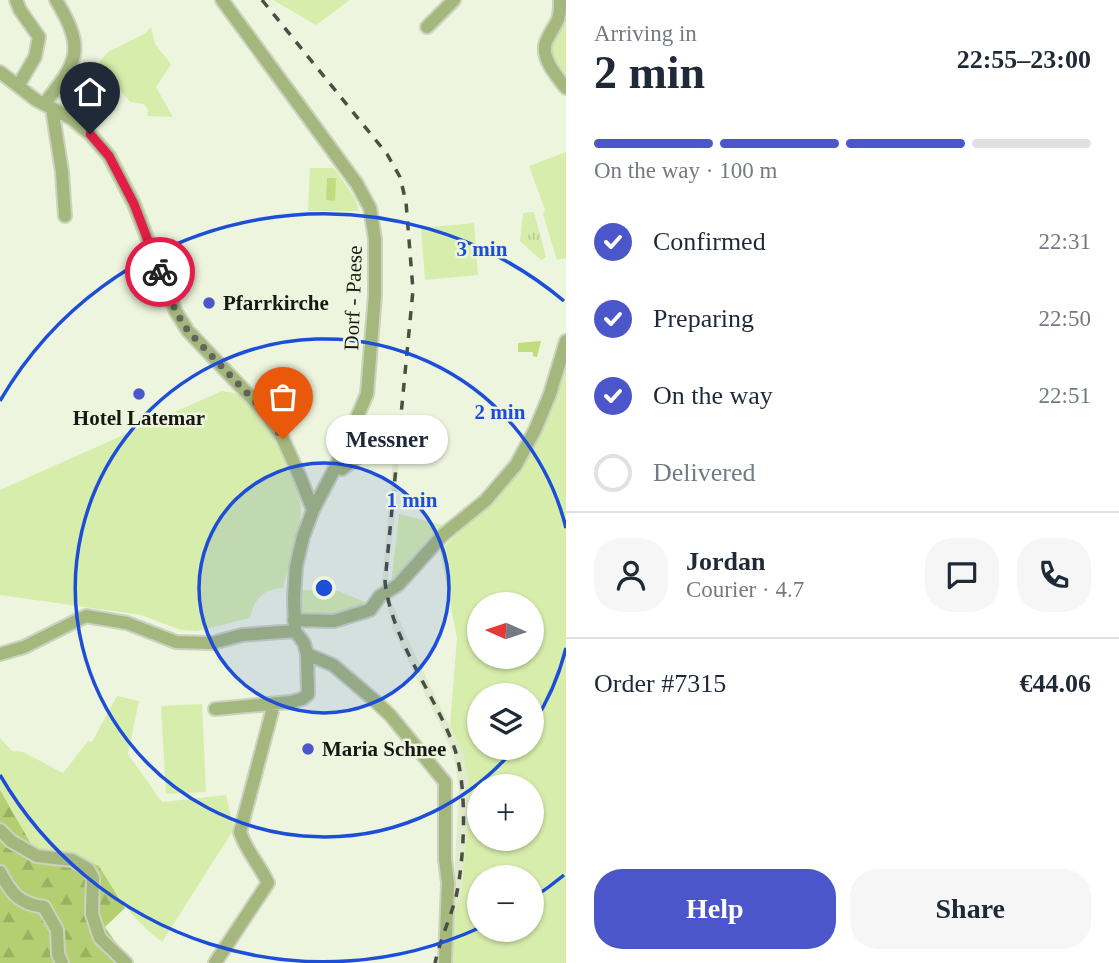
<!DOCTYPE html>
<meta charset="utf-8">
<style>
:root{--surface:#fff;--page:#f6f6f7;--text:#1f2937;--muted:#747a83;--line:#e0e1e3;--accent:#4c56cb}
body{margin:0;font-family:"Times New Roman",serif;background:var(--page);color:var(--text);height:100vh;display:flex;flex-direction:column;font-size:26px;white-space:nowrap}
*{box-sizing:border-box;margin:0}
p{font-size:23px;color:var(--muted)}
.icon{flex:none;width:38px;height:38px;fill:none;stroke:currentColor;stroke-width:2;stroke-linecap:round;stroke-linejoin:round}
.map{position:relative;flex:1;overflow:hidden}
.panel{display:flex;flex-direction:column;background:var(--surface);width:553px}
.panel>*{flex:none}
.needle{width:46px;rotate:273deg}
.tools{position:absolute;left:467px;top:592px;display:grid;gap:14px}
.tools a{display:grid;place-items:center;width:77px;height:77px;border-radius:50%;background:var(--surface);box-shadow:0 2px 5px #0004;font-size:35px}
.pin{position:absolute;display:grid;place-items:center;width:60px;height:60px;color:#fff;margin:-72px -30px;border-radius:50% 50% 50% 0;rotate:-45deg;box-shadow:0 0 7px #0007}
.pin .icon{rotate:45deg}
.courier{position:absolute;display:grid;place-items:center;width:70px;height:70px;margin:-35px;border:5px solid #e11d48;border-radius:50%;background:#fff;color:#222;box-shadow:0 2px 9px #0007}
.bubble{position:absolute;height:49px;border-radius:24px;background:var(--surface);box-shadow:0 2px 5px #0004;font-size:23px;font-weight:700;line-height:49px;text-align:center}
.summary em{font-style:normal;font-weight:700}
.summary div{display:flex;flex-direction:column-reverse}
.summary{display:flex;align-items:center;justify-content:space-between;height:119px;padding:0 28px}
h1{font-size:46px;font-weight:700;line-height:52px}
.bar{display:grid;grid-template-columns:repeat(4,1fr);gap:10px 7px;align-content:center;height:84px;padding:0 28px}
.bar i{height:9px;border-radius:5px;background:var(--line)}
.bar .current{background:var(--accent)}
.bar p{grid-column:span 4}
.line{display:flex;align-items:center;gap:18px;padding:0 28px;border-top:2px solid var(--line)}
.line div{flex:1}
.round{display:grid;place-items:center;flex:none;width:74px;height:74px;border-radius:28px;background:var(--page)}
ol{padding:0 28px;list-style:none}
li{display:flex;align-items:center;gap:21px;height:77px}
li p{margin-inline-start:auto}
li .icon{padding:7px;border-radius:50%;background:var(--accent);color:#fff;stroke-width:4}
li:last-child{color:var(--muted)}
li i{width:38px;height:38px;border:4px solid var(--line);border-radius:50%}
.cta{display:flex;gap:14px;margin-top:auto;padding:14px 28px}
.cta a{flex:1;height:80px;border-radius:28px;background:var(--accent);color:#fff;font-size:28px;font-weight:700;line-height:80px;text-align:center}
.cta a+a{background:var(--page);color:var(--text)}
main{display:flex;flex:1;min-height:0}
.map>svg:first-child{display:block}
</style>
<main>
<div class="map">
<svg width="566" height="963" viewBox="0 0 566 963">
<defs>
<pattern id="forest-firs" width="22" height="20" patternUnits="userSpaceOnUse" patternTransform="scale(1.75)"><rect width="22" height="20" fill="#b3cf71"/><path d="M5 1l3.5 6h-7zM16 11l3.5 6h-7z" fill="#99b161"/></pattern>
<pattern id="park-tufts" width="24" height="20" patternUnits="userSpaceOnUse" patternTransform="scale(1.75)"><rect width="24" height="20" fill="#d7edab"/><path d="M3 7l-1-3M5 7V3M7 7l1-3M15 17l-1-3M17 17v-4M19 17l1-3" fill="none" stroke="#b8ca92"/></pattern>
</defs>
<rect width="100%" height="100%" fill="#edf5df"/>
<path fill="#e0eacd" d="M395,437L400,438L394,525L388,568L390,598L408,640L463,753L469,784L468,820L461,897L452,918L459,790L454,757L442,729L393,630L382,584Z"/>
<path fill="#d7edab" fill-rule="evenodd" d="M273,0H350L316,25Z
M566,0V85L543,41Z
M151,27L155,44L171,64L156,87L173,117L147,116L148,110L144,104L130,102L107,74L96,66L108,52L144,34Z
M566,152V258L557,260L543,214L545,210L529,166Z
M310,168H334L355,198L359,211H308Z
M474,223L478,275L425,280L421,228Z
M566,367V963H448L452,918L461,897L468,820L469,784L463,753L450,726L457,638L440,551L516,475ZM480,604H532V656H480ZM480,695H532V747H480ZM480,786H532V838H480ZM480,877H532V929H480Z
M222,391C227,392 234,392 238,395C261,409 300,481 301,508C302,529 288,566 283,588C264,588 253,600 250,618L197,631L181,630L141,615L0,595V490Z
M399,514L447,526L391,585Z
M298,590L338,591L370,604L334,619L298,618Z
M117,696L139,701L128,754L162,802L226,795L234,829L162,942C131,918 119,899 99,866L34,849L0,790V738L12,751L23,752L63,773L88,741L92,742Z
M202,704L206,792L166,794L161,706Z"/>
<path fill="url(#forest-firs)" d="M0,790L34,849L66,852L99,866L125,908L105,927L130,963H0Z"/>
<path fill="url(#park-tufts)" d="M534,212L546,257L541,260L520,241L523,213Z"/>
<path fill="#c0dc7e" d="M327,178H336L335,201L326,200Z
M541,341L537,357L533,356V352H518V343Z"/>
<g fill="none" stroke-linecap="round" stroke-linejoin="round">
<g stroke="#cbd2be" stroke-width="16">
<path id="minor" d="M16,0L20,10L39,37L35,57L18,86
M560,0C561,24 554,23 546,42C540,57 557,77 566,88
M427,27L454,0
M0,72L36,100L72,119L90,134L109,156L134,204L176,312L188,331L264,411L283,439L300,477L313,510
M44,104C78,61 86,50 56,0
M52,108L62,172L65,216
M336,466L342,469L393,431
M294,620L334,621L370,610L380,596L398,585L443,535L486,500L516,465L535,430L550,394L566,341
M0,654L24,647L86,616L127,623L176,642L212,643L242,635L295,631
M307,654L333,665L374,700L390,715L445,782V859L448,883L445,963
M215,709L291,702L302,699L308,694L307,654L304,643L295,631L294,597L296,567L303,537L313,510L336,466L367,394L375,295V239L370,208L357,184L222,0
M0,830L11,841L37,856L72,860L88,869L93,878L92,914L100,938L126,963
M0,872C11,893 19,904 44,907L57,930L58,954L62,963
M215,963L268,883C260,865 246,851 240,832L274,704"/>
</g>
<use href="#minor" stroke="#a4b77c" stroke-width="12"/>
<path stroke="#4b4e43" stroke-width="3.5" stroke-dasharray="9 9" stroke-linecap="butt" d="M262,0L387,154L400,177L406,202L413,290L385,582C392,640 432,690 453,744C468,782 465,856 456,897C450,919 440,940 435,963"/>
</g>
<g fill="none" stroke-linecap="round" stroke-linejoin="round">
<path stroke="#616559" stroke-width="7" stroke-dasharray="0 12.6" d="M160,272L176,312L188,331L264,411L283,439"/>
<path stroke="#e11d48" stroke-width="9" d="M90,134L109,156L134,204L160,272"/>
</g>
<circle cx="324" cy="588" r="125" fill="#1d4ed8" fill-opacity=".12"/>
<g fill="none" stroke="#1d4ed8" stroke-width="3.5">
<circle cx="324" cy="588" r="125"/>
<path d="M566 648A249 249 0 0 1 533 724M515 748A249 249 0 1 1 566 528"/>
<path d="M564 875A374 374 0 0 1 533 898M479 928A374 374 0 0 1 0 775M0 401A374 374 0 0 1 564 301"/>
</g>
<g fill="#4c56cb" stroke="#edf5df" stroke-width="2.5">
<circle cx="209" cy="303" r="7"/>
<circle cx="139" cy="394" r="7"/>
<circle cx="308" cy="749" r="7"/>
</g>
<g text-anchor="middle" dominant-baseline="central" stroke-width="5" stroke-linejoin="round" paint-order="stroke">
<g font-size="21" fill="#161811" stroke="#edf5df">
<text transform="translate(353 298) rotate(-88)">Dorf - Paese</text>
</g>
<g font-size="21" font-weight="bold" fill="#161811" stroke="#edf5df" text-anchor="start">
<text x="223" y="303">Pfarrkirche</text>
<text x="139" y="418" text-anchor="middle">Hotel Latemar</text>
<text x="322" y="749">Maria Schnee</text>
</g>
</g>
<circle cx="324" cy="588" r="10" fill="#1d4ed8" stroke="#edf5df" stroke-width="3.5"/>
<g font-size="21" text-anchor="middle" font-weight="bold" fill="#1d4ed8" stroke="#edf5df" stroke-width="5" stroke-linejoin="round" paint-order="stroke">
<text x="482" y="256">3 min</text>
<text x="500" y="419">2 min</text>
<text x="412" y="507">1 min</text>
</g>
</svg>
<div class="tools">
<a><svg class="needle" viewBox="-14 -14 28 28"><path d="M0-13l5 13h-10z" fill="#e53935"/><path d="M0 13l5-13h-10z" fill="#747a83"/></svg></a>
<a><svg class="icon" aria-label="layers" viewBox="0 0 24 24"><path d="M12 4l9 5-9 5-9-5zM3 14l9 5 9-5"/></svg></a>
<a>+</a>
<a>−</a>
</div>
<div class="pin" style="left:283px;top:439px;background:#ea580c"><svg class="icon" aria-label="bag" viewBox="0 0 24 24"><path d="M5 8h14l-1 12H6zM9 8a3 3 0 0 1 6 0"/></svg></div>
<div class="pin" style="left:90px;top:134px;background:#1f2937"><svg class="icon" aria-label="home" viewBox="0 0 24 24"><path d="M3 11l9-7 9 7M6 9v11h12V9"/></svg></div>
<div class="courier" style="left:160px;top:272px"><svg class="icon" aria-label="bike" viewBox="0 0 24 24"><circle cx="6" cy="16" r="4"/><circle cx="18" cy="16" r="4"/><path d="M6 16l4-8h5l3 8M10 8l3 8H6M13 5h3"/></svg></div>
<div class="bubble" style="left:326px;top:415px;width:122px">Messner</div>
</div>
<section class="panel">
<div class="summary"><div><h1>2 min</h1><p>Arriving in</p></div><em>22:55–23:00</em></div>
<div class="bar"><i class="current"></i><i class="current"></i><i class="current"></i><i></i><p>On the way · 100 m</p></div>
<ol>
<li><svg class="icon" aria-label="check" viewBox="0 0 24 24"><path d="M5 12l5 5 9-10"/></svg>Confirmed<p>22:31</p></li>
<li><svg class="icon" aria-label="check" viewBox="0 0 24 24"><path d="M5 12l5 5 9-10"/></svg>Preparing<p>22:50</p></li>
<li><svg class="icon" aria-label="check" viewBox="0 0 24 24"><path d="M5 12l5 5 9-10"/></svg>On the way<p>22:51</p></li>
<li><i></i>Delivered</li>
</ol>
<div class="line" style="height:126px"><a class="round"><svg class="icon" aria-label="person" viewBox="0 0 24 24"><circle cx="12" cy="8" r="4"/><path d="M4 21q1-7 8-7t8 7"/></svg></a><div><b>Jordan</b><p>Courier · 4.7</p></div><a class="round"><svg class="icon" aria-label="chat" viewBox="0 0 24 24"><path d="M4 5h16v11H9l-5 4z"/></svg></a><a class="round"><svg class="icon" aria-label="phone" viewBox="0 0 24 24"><path d="M5 4h4l2 5-3 2q2 4 5 5l2-3 5 2v4C11 20 4 13 5 4z"/></svg></a></div>
<div class="line" style="height:91px"><div>Order #7315</div><b>€44.06</b></div>
<div class="cta"><a>Help</a><a>Share</a></div>
</section>
</main>
